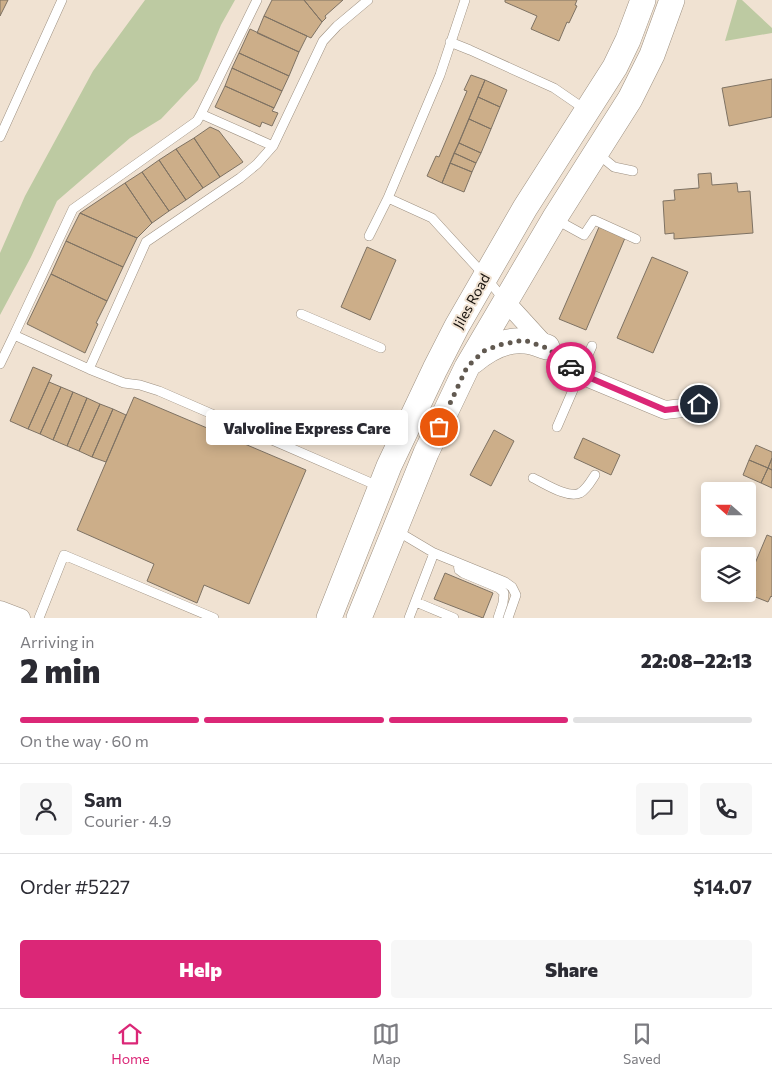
<!DOCTYPE html>
<meta charset="utf-8">
<style>
:root{--surface:#fff;--page:#f7f7f7;--text:#2b2b33;--muted:#7c7c81;--line:#e1e1e2;--accent:#db2777}
body{margin:0;font-family:Commissioner,sans-serif;background:var(--page);color:var(--text);height:100vh;display:flex;flex-direction:column;font-size:19px;white-space:nowrap}
*{box-sizing:border-box;margin:0}
p{font-size:16px;color:var(--muted)}
.icon{flex:none;width:28px;height:28px;fill:none;stroke:currentColor;stroke-width:2;stroke-linecap:round;stroke-linejoin:round}
.map{position:relative;height:618px;overflow:hidden}
.details{display:flex;flex-direction:column;background:var(--surface);flex:1}
.details>*{flex:none}
.needle{width:32px;rotate:291deg}
.tools{position:absolute;left:701px;top:482px;display:grid;gap:10px}
.tools a{display:grid;place-items:center;width:55px;height:55px;border-radius:5px;background:var(--surface);box-shadow:0 2px 12px #0003;font-size:25px}
.pin{position:absolute;display:grid;place-items:center;width:42px;height:42px;color:#fff;margin:-21px;border:2px solid #fff;border-radius:50%;box-shadow:0 1px 5px #0007}
.courier{position:absolute;display:grid;place-items:center;width:50px;height:50px;margin:-25px;border:4px solid #db2777;border-radius:50%;background:#fff;color:#222;box-shadow:0 1px 6px #0007}
.bubble{position:absolute;height:35px;border-radius:5px;background:var(--surface);box-shadow:0 2px 12px #0003;font-size:16px;font-weight:800;line-height:35px;text-align:center}
.summary em{font-style:normal;font-weight:800}
.summary div{display:flex;flex-direction:column-reverse}
.summary{display:flex;align-items:center;justify-content:space-between;height:85px;padding:0 20px}
h1{font-size:32px;font-weight:800;line-height:38px}
.bar{display:grid;grid-template-columns:repeat(4,1fr);gap:8px 5px;align-content:center;height:60px;padding:0 20px}
.bar i{height:6px;border-radius:4px;background:var(--line)}
.bar .selected{background:var(--accent)}
.bar p{grid-column:span 4}
.line{display:flex;align-items:center;gap:12px;padding:0 20px;border-top:1px solid var(--line)}
.line div{flex:1}
.round{display:grid;place-items:center;flex:none;width:52px;height:52px;border-radius:5px;background:var(--page)}
.button{display:flex;gap:10px;margin-top:auto;padding:10px 20px}
.button a{flex:1;height:58px;border-radius:5px;background:var(--accent);color:#fff;font-size:20px;font-weight:800;line-height:58px;text-align:center}
.button a+a{background:var(--page);color:var(--text)}
.tab-bar{display:flex;justify-content:space-around;align-items:center;height:70px;border-top:1px solid var(--line);background:var(--surface);font-size:14px;color:var(--muted)}
.tab-bar a{display:grid;justify-items:center;gap:2px}
.tab-bar .selected{color:var(--accent)}
.map>svg:first-child{display:block}
</style>
<div class="map">
<svg width="772" height="618" viewBox="0 0 772 618">
<rect width="100%" height="100%" fill="#f0e2d2"/>
<path fill="#bdcaa2" d="M145,0H235L221,25L198,80L161,119L130,138L57,201L31,257L0,315V253L25,196L93,71Z
M737,0H742L772,28V33L725,41Z"/>
<path fill="#ccae89" stroke="#7e7263" d="M0,0H8L0,16Z
M272,0H304L322,22L311,38L264,16Z
M304,0H343L325,16L326,18L322,22Z
M505,0H577L575,5L577,6L569,23L567,22L559,41L531,29L537,16L505,2Z
M264,16L307,36L299,52L257,33Z
M250,29L299,52L289,76L239,53Z
M239,53L289,76L282,91L232,68Z
M232,68L282,91L274,108L225,86Z
M471,75L485,80L442,183L427,176L436,156L439,157L467,91L464,90Z
M772,79V117L729,126L722,88Z
M485,80L507,90L500,107L478,97Z
M225,86L274,108L272,111L278,113L272,126L262,122L260,127L215,107Z
M478,97L500,107L491,129L469,119Z
M469,119L491,129L481,153L459,143Z
M210,127L219,131L243,162L220,177L194,138Z
M194,138L220,177L203,188L176,149Z
M459,143L481,153L476,163L454,153Z
M176,149L203,188L186,200L159,160Z
M454,153L476,163L472,172L450,163Z
M159,160L186,200L169,211L142,172Z
M450,163L472,172L464,192L442,183Z
M142,172L169,211L152,223L125,183Z
M711,173L712,185L737,183L738,192L750,191L753,233L674,239V233L665,234L663,201L675,200L674,190L699,188L698,174Z
M125,183L152,223L137,238L80,213Z
M80,213L137,238L123,267L66,241Z
M599,227L625,238L586,330L559,319Z
M66,241L123,267L107,301L51,274Z
M367,247L396,260L370,320L341,307Z
M652,257L688,272L653,353L617,338Z
M51,274L107,301L96,323L98,324L85,353L27,324Z
M33,367L52,375L28,429L10,421Z
M49,382L61,387L40,434L28,429Z
M61,387L73,392L53,440L40,434Z
M73,392L87,398L67,446L53,440Z
M134,397L306,470L249,604L204,585L197,603L147,581L154,564L77,530Z
M87,398L100,404L79,451L67,446Z
M100,404L113,409L92,457L79,451Z
M113,409L126,415L106,462L92,457Z
M494,430L514,441L491,486L470,475Z
M583,438L620,455L611,475L574,458Z
M756,445L772,452V458L768,468L749,460Z
M772,458V470L768,468Z
M749,460L768,468L761,483L743,475Z
M768,468L772,470V488L761,483Z
M767,535L772,537V597L771,596L768,602L753,596L756,590L748,586V580Z
M445,573L493,593L483,618L434,599Z"/>
<g fill="none" stroke-linecap="round" stroke-linejoin="round">
<g stroke="#9d9081" stroke-width="10">
<path id="lane" d="M450,42L470,50L554,88L586,110
M201,114L257,0
M0,137L62,0
M598,154L614,167L633,171
M388,198L432,218L485,276L504,300
M555,219L584,235L594,220L636,239
M369,236L388,198L440,75L465,0
M301,314L381,348
M14,335L73,209L197,121L201,114L273,146
M0,364L14,335L89,369L124,383L140,385L159,391L378,486
M89,369L146,242L240,178L257,164L273,146L323,41L337,26L368,0
M557,427L592,346
M533,478C544,483 568,499 580,493C587,489 591,481 595,475
M397,531L434,553L505,582L512,587L516,595L508,618
M458,563L459,570L463,573L499,588L504,593L503,603L498,618
M416,602L454,618
M39,618L64,555L214,618
M409,618L434,553"/>
</g>
<g stroke="#9d9081" stroke-width="19">
<path id="street" d="M506,302L547,347L581,375L665,410L683,408L699,405
M0,610L21,618"/>
</g>
<g stroke="#9d9081" stroke-width="26">
<path id="secondary" d="M472,362C486,350 504,339 524,341C532,341 540,345 547,347
M329,618L389,466L435,369L457,326L525,208L615,67L628,40L643,0
M359,618L426,453L467,367L554,219L630,99L652,55L672,0"/>
</g>
<use href="#lane" stroke="#fff" stroke-width="9"/>
<use href="#street" stroke="#fff" stroke-width="18"/>
<use href="#secondary" stroke="#fff" stroke-width="25"/>
</g>
<g fill="none" stroke-linecap="round" stroke-linejoin="round">
<path stroke="#615950" stroke-width="5" stroke-dasharray="0 9" d="M439,427L467,367L484,351L499,345L524,340L547,348L571,367"/>
<path stroke="#db2777" stroke-width="6" d="M571,367L581,374L665,410L683,408L699,404"/>
</g>
<g text-anchor="middle" dominant-baseline="central" stroke-width="4" stroke-linejoin="round" paint-order="stroke">
<g font-size="14" fill="#140f0a" stroke="#f0e2d2">
<text transform="translate(471 301) rotate(-61)">Jiles Road</text>
</g>
</g>
</svg>
<div class="tools">
<a><svg class="needle" viewBox="-14 -14 28 28"><path d="M0-13l5 13h-10z" fill="#e53935"/><path d="M0 13l5-13h-10z" fill="#7c7c81"/></svg></a>
<a><svg class="icon" aria-label="layers" viewBox="0 0 24 24"><path d="M12 4l9 5-9 5-9-5zM3 14l9 5 9-5"/></svg></a>
</div>
<div class="pin" style="left:439px;top:427px;background:#ea580c"><svg class="icon" aria-label="bag" viewBox="0 0 24 24"><path d="M5 8h14l-1 12H6zM9 8a3 3 0 0 1 6 0"/></svg></div>
<div class="pin" style="left:699px;top:404px;background:#1f2937"><svg class="icon" aria-label="home" viewBox="0 0 24 24"><path d="M3 11l9-7 9 7M6 9v11h12V9"/></svg></div>
<div class="courier" style="left:571px;top:367px"><svg class="icon" aria-label="car" viewBox="0 0 24 24"><path d="M5 17H2v-5l4-1 3-4h7l3 4 3 1v5h-3M9 17h6M6 11h13"/><circle cx="7" cy="17" r="2"/><circle cx="17" cy="17" r="2"/></svg></div>
<div class="bubble" style="left:206px;top:410px;width:202px">Valvoline Express Care</div>
</div>
<section class="details">
<div class="summary"><div><h1>2 min</h1><p>Arriving in</p></div><em>22:08–22:13</em></div>
<div class="bar"><i class="selected"></i><i class="selected"></i><i class="selected"></i><i></i><p>On the way · 60 m</p></div>
<div class="line" style="height:90px"><a class="round"><svg class="icon" aria-label="person" viewBox="0 0 24 24"><circle cx="12" cy="8" r="4"/><path d="M4 21q1-7 8-7t8 7"/></svg></a><div><b>Sam</b><p>Courier · 4.9</p></div><a class="round"><svg class="icon" aria-label="chat" viewBox="0 0 24 24"><path d="M4 5h16v11H9l-5 4z"/></svg></a><a class="round"><svg class="icon" aria-label="phone" viewBox="0 0 24 24"><path d="M5 4h4l2 5-3 2q2 4 5 5l2-3 5 2v4C11 20 4 13 5 4z"/></svg></a></div>
<div class="line" style="height:65px"><div>Order #5227</div><b>$14.07</b></div>
<div class="button"><a>Help</a><a>Share</a></div>
</section>
<nav class="tab-bar">
<a class="selected"><svg class="icon" aria-label="home" viewBox="0 0 24 24"><path d="M3 11l9-7 9 7M6 9v11h12V9"/></svg>Home</a>
<a><svg class="icon" aria-label="map" viewBox="0 0 24 24"><path d="M3 6l6-2 6 2 6-2v14l-6 2-6-2-6 2zM9 4v14M15 6v14"/></svg>Map</a>
<a><svg class="icon" aria-label="saved" viewBox="0 0 24 24"><path d="M7 4h10v16l-5-4-5 4z"/></svg>Saved</a>
</nav>
